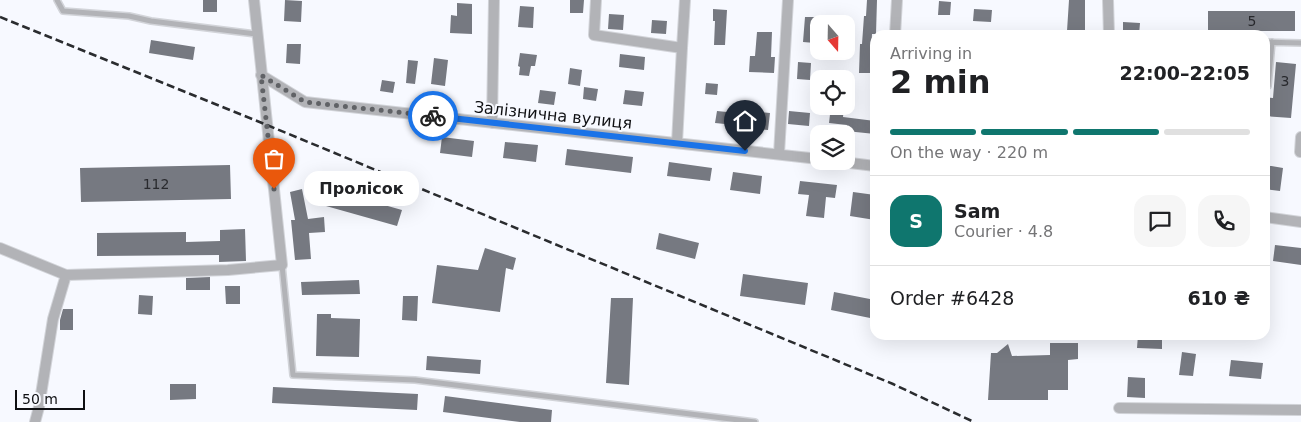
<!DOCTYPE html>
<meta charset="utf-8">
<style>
:root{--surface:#fff;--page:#f6f6f6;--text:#202124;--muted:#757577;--line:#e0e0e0;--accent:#0f766e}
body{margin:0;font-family:"DejaVu Sans",sans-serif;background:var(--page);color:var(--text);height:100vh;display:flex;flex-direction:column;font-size:19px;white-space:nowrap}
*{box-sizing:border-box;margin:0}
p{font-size:16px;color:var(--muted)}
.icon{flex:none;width:28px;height:28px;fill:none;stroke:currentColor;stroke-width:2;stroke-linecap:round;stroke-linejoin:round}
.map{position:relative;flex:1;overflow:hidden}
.panel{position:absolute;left:870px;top:30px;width:400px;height:310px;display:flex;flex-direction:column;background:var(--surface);border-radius:15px;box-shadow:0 5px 20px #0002}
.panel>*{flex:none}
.needle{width:32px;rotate:160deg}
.buttons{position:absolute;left:810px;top:15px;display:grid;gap:10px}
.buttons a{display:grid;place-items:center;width:45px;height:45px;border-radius:10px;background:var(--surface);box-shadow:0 5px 20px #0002;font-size:25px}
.scale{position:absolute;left:15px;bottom:12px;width:70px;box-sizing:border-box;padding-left:5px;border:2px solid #0f1013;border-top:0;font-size:14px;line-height:18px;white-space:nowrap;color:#0f1013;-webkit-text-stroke:4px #f7f9ff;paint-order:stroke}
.pin{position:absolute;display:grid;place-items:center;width:42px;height:42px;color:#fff;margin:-51px -21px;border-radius:50% 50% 50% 0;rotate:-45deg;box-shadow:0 0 5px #0007}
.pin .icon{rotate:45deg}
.courier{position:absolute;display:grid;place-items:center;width:50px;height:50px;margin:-25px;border:4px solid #1a73e8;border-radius:50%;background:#fff;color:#222;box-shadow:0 1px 6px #0007}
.bubble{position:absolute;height:35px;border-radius:15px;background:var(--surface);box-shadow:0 5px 20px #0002;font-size:16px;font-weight:800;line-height:35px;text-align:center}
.head em{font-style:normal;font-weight:800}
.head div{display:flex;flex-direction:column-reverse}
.head{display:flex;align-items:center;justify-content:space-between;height:85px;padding:0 20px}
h1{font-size:32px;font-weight:800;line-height:38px}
.bar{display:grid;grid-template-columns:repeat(4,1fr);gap:8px 5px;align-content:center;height:60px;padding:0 20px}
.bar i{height:6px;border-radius:4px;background:var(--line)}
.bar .current{background:var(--accent)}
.bar p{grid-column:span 4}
.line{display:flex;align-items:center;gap:12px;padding:0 20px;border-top:1px solid var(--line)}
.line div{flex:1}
.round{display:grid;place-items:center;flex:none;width:52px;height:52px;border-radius:15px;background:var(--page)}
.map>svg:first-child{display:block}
</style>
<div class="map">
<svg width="1301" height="422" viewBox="0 0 1301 422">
<rect width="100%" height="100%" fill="#f7f9ff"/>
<path fill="#767981" d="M203,0H217V12H203Z
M285,0L302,1L301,22L284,21Z
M570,0H584L583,13H570Z
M867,0H877L876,34H872L870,73H859L860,44H862L864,16H866Z
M1069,0H1085V32L1067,31Z
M939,1L951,2L950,15H938Z
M457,3L472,4V34L450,33L451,15L457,16Z
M520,6L534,7L533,28L518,27Z
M713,9L727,10L725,45H714L715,21H713Z
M974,9L992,10L991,22L973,21Z
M1208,11H1295V31H1208Z
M609,14L624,15L623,30L608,29Z
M805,17H817L815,43L803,42Z
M652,20L667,21L666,34L651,33Z
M1123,22L1140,23L1139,35H1123Z
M757,32H772L771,57H775L774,73L749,72L750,56H755Z
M151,40L195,47L193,60L149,53Z
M287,44H301L300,64L286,63Z
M520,53L537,55L535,66H531L529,76L519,75L520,67L518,66Z
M620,54L645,57L644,70L619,67Z
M434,58L448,60L445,86L431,84Z
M408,60L418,61L415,84L406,83Z
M798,62L811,63L810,80L797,79Z
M1276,62L1296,64L1291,118L1265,116V97L1273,98Z
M570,68L582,70L580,86L568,84Z
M382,80L395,82L393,93L380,91Z
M706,83L718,84L717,95L705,94Z
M584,87L598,89L596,101L583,99Z
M540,90L556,92L554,105L538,103Z
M625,90L644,92L642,106L623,104Z
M831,106H844L843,117L875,121V134L846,131L847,125L829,123Z
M717,111L737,113L735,125L715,123Z
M789,111L810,113L809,126L788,124Z
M760,112L770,113L768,130L758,129Z
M442,137L474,141L472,157L440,153Z
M505,142L538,145L536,162L503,158Z
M567,149L633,157L631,173L565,165Z
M669,162L712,168L710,181L667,176Z
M230,165L231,199L81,202L80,168Z
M1265,165L1283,168L1280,191L1265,189Z
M733,172L762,176L760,194L730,190Z
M800,181L837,185L835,198L826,197L824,218L806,216L809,195L798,194Z
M302,189L308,219L324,217L325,232L309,233L311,259L295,260L291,220H295L290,192Z
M331,190L402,210L397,226L326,206Z
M853,192L875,195V220L850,216Z
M245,229L246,261L219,262V255L97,256V233L186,232V242L220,241V230Z
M659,233L699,243L695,259L656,249Z
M1275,245L1301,248V265L1273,261Z
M485,248L516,258L513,270L506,268L500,312L432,303L437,265L478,270Z
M743,274L808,283L805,305L740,296Z
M210,277V290H186V278Z
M359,280L360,294L302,295L301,282Z
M225,286H240V304H226Z
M834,292L875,300V319L831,310Z
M139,295L153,296L152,315L138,314Z
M403,296H418L417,321L402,320Z
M611,298H633L629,385L606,383Z
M63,309H73V330H60V320Z
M317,314H331V318L360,319L359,357L316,356Z
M1138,335H1162V349L1137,348Z
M1050,343H1078V359L1068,360V390H1048V400H988L991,353H997L1008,344L1012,356L1050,355Z
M1182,352L1196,354L1193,376L1179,375Z
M427,356L481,360L480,374L426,370Z
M1231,360L1263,363L1261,379L1229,376Z
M1128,377L1145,378V398L1127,397Z
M170,384H196V399L170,400Z
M273,387L418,394L417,410L272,403Z
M445,396L552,410L551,422H520L443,412Z"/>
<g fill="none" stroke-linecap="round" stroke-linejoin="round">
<g stroke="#d2d4d9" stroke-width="8">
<path id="lane" d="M57,0L63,11L129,16L151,21L256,34
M1265,42L1301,43
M1265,85L1268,86L1272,42
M282,265L293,375L415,380L755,422"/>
</g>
<g stroke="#d2d4d9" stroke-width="12">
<path id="street" d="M596,0L594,35L682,48L685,0
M1108,0L1109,35
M895,35L897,0
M261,75L305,102L819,159
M492,123L494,0
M677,143L682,48
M1300,152L1301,137
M779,154L788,0
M834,161L875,166
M1265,217L1301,222
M0,248L66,275
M1119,408L1301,410
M35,422L39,407L53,319L66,275L228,270L282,265L254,0"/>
</g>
<use href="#lane" stroke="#b2b3b7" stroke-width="5"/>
<use href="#street" stroke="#b2b3b7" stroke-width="10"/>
<path stroke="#2a2c2f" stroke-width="2.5" stroke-dasharray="8 4" stroke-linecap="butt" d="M0,17L267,125L893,384L974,422"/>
</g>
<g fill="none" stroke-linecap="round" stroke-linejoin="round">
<path stroke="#606266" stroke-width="5" stroke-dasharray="0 9" d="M274,189L261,75L305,102L433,116"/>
<path stroke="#1a73e8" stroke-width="6" d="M433,116L745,151"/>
</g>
<g text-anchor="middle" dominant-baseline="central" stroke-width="4" stroke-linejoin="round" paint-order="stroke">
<g font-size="14" fill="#292a2e">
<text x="1252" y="21">5</text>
<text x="1285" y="81">3</text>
<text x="156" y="184">112</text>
</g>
<g font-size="16" fill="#0f1013" stroke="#f7f9ff">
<text transform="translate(553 115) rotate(6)">Залізнична вулиця</text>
</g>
</g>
</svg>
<div class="buttons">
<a><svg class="needle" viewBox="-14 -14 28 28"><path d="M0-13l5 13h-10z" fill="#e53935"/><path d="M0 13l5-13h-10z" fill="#757577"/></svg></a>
<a><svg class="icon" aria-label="locate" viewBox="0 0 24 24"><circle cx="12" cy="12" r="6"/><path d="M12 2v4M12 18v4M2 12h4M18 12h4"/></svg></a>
<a><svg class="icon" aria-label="layers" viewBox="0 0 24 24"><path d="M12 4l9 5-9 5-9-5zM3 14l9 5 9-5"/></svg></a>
</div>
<div class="scale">50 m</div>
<div class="pin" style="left:274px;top:189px;background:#ea580c"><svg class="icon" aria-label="bag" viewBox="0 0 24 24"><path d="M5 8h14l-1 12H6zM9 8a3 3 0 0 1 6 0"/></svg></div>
<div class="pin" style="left:745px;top:151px;background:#1f2937"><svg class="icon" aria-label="home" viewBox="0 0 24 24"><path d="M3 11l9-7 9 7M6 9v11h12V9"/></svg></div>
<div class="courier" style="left:433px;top:116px"><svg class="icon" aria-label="bike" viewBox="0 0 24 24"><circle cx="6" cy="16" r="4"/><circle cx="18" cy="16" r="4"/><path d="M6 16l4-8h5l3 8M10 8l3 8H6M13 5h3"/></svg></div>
<div class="bubble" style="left:304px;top:171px;width:115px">Пролісок</div>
<section class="panel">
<div class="head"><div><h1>2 min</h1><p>Arriving in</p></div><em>22:00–22:05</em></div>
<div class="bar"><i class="current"></i><i class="current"></i><i class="current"></i><i></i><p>On the way · 220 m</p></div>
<div class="line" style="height:90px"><b class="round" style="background:var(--accent);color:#fff">S</b><div><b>Sam</b><p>Courier · 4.8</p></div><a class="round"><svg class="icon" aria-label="chat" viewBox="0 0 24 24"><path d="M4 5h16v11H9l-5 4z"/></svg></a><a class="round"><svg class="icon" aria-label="phone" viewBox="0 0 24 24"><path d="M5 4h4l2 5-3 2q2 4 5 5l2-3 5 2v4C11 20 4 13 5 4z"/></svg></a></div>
<div class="line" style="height:65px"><div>Order #6428</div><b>610 ₴</b></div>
</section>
</div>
